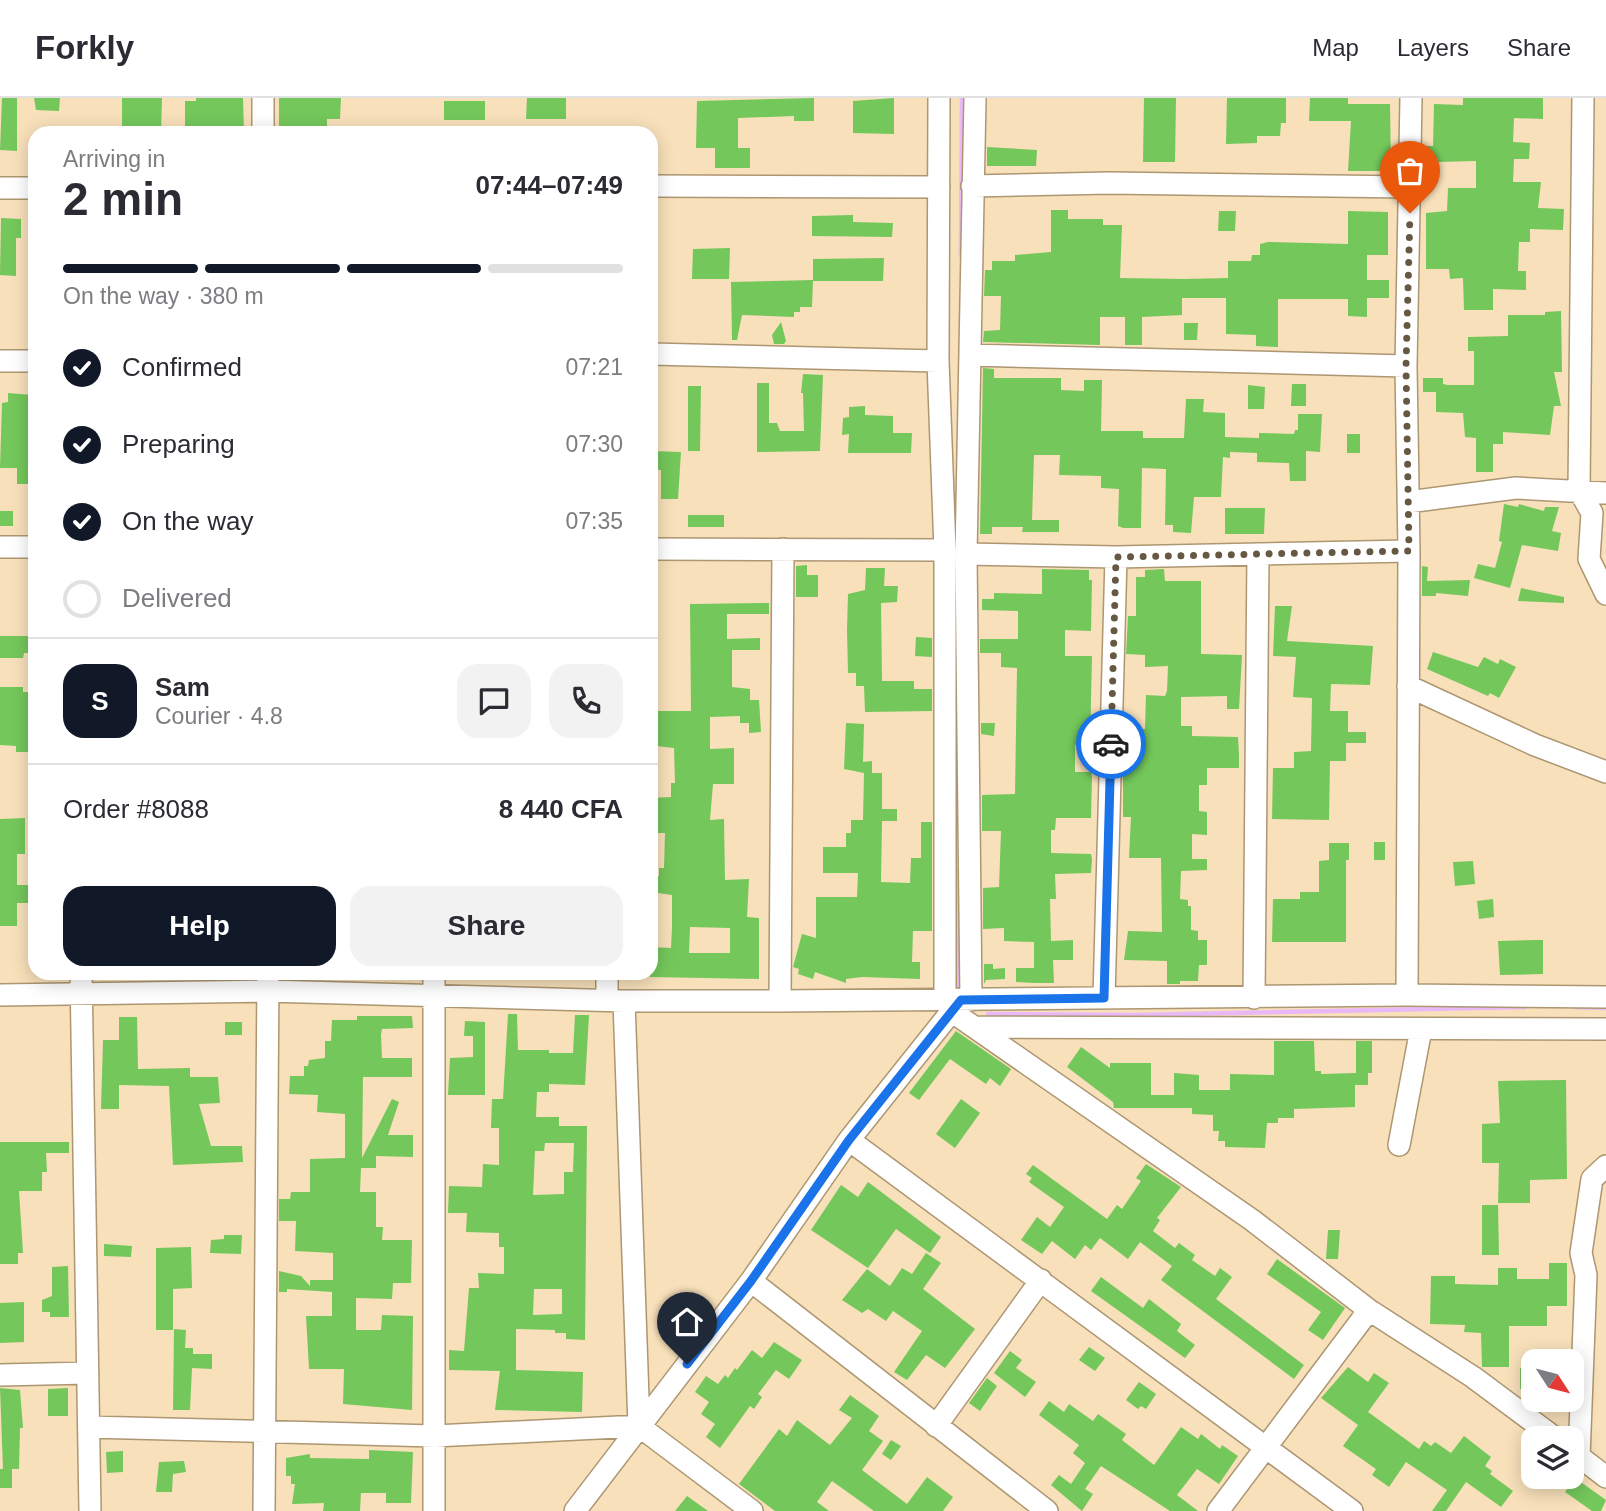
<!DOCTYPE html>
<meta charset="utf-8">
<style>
:root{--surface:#fff;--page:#f2f2f3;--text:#2b2b33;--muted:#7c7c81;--line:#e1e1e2;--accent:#111827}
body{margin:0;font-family:Helvetica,sans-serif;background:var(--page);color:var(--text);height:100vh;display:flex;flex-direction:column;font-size:26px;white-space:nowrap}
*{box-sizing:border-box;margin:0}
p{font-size:23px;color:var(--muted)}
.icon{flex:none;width:38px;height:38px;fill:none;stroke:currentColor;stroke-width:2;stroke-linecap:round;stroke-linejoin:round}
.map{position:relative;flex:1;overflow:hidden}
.sheet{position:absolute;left:28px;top:28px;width:630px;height:854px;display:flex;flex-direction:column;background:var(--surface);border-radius:21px;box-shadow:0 4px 18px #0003}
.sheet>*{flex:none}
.needle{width:46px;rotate:126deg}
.controls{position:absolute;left:1521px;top:1251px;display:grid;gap:14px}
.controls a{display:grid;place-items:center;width:63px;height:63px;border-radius:14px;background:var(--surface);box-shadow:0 4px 18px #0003;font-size:35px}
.pin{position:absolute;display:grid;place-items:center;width:60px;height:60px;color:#fff;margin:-72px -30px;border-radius:50% 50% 50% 0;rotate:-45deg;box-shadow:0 0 7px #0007}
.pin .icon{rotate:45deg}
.courier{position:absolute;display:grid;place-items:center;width:70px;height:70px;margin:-35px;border:5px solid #1a73e8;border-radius:50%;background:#fff;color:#222;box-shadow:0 2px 9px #0007}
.summary em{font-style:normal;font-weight:800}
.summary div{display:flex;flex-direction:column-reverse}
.summary{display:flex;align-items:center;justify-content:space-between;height:119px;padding:0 35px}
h1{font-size:46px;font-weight:800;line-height:52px}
.bar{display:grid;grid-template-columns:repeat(4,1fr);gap:10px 7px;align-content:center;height:84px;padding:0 35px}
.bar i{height:9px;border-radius:5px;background:var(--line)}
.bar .on{background:var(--accent)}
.bar p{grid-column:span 4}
.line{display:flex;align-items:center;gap:18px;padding:0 35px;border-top:2px solid var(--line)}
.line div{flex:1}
.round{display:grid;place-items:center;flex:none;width:74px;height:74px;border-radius:21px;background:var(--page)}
ol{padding:0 35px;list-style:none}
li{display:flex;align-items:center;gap:21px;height:77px}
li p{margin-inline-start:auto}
li .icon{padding:7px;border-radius:50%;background:var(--accent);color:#fff;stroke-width:4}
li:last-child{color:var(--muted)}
li i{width:38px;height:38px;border:4px solid var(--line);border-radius:50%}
.action{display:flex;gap:14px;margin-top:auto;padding:14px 35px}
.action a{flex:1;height:80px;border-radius:21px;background:var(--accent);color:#fff;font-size:28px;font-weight:800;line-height:80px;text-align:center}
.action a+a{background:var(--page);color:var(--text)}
header{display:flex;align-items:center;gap:42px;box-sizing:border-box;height:98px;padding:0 35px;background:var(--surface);border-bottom:2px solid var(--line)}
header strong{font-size:33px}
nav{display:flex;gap:38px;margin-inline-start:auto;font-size:24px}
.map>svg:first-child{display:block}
</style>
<header>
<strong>Forkly</strong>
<nav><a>Map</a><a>Layers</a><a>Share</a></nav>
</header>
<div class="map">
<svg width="1606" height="1413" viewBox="0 0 1606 1413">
<rect width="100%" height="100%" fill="#f8e0ba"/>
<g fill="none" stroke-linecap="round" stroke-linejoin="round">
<path stroke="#e9b8f6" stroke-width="4.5" d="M961,157L962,0
M959,889V771
M1575,909L1606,910
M988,916L1136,917L1525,909"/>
</g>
<path fill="#74c75b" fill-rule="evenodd" d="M2,0H17V53L0,52Z
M34,0H60L59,13L36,12Z
M122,0H162L161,35H122Z
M196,0H243L244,35H185V3H196Z
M279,0H341L340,21H327V31H279Z
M527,0H566V21H526Z
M814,0V23H794V18L738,20V50H750V70H715V50H696L697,3Z
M894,0V36L853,35V3Z
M1144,0H1176L1175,64H1143Z
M1227,0H1286V25H1281L1280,38H1257V45L1226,46Z
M1310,0H1348V6H1390L1391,73H1348L1351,23H1309Z
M1463,0H1543V21L1514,20L1513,44L1530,45L1529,61H1514L1513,84H1541L1538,110L1564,111L1563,132L1530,131V144H1519L1518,173H1526V192L1493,191V212H1464L1463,180L1450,181L1449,171H1426V115L1447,113L1448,90H1476V63L1438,64V61H1426V48H1433L1434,6L1463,7Z
M444,3H485V22H444Z
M987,49L1037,52L1036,68H987Z
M1051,112H1068V121H1103V127H1122L1120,180L1184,181L1228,180V163H1251L1252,157H1260V146L1268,144L1348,146V113L1388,114V157H1367V182H1389V200H1367V219L1348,218V201H1278V249L1256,248V237L1226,236V200H1182V217L1142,219V247H1125V219H1100V247L983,244L984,233L1000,232L1001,198H984L985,172H992V163H1015V157L1051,154Z
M1219,113H1236L1235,133H1218Z
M853,117V124L893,125L892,139L812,138V118Z
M1,120L21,121V140H16V178L0,177Z
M730,150L729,181H692L693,151Z
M884,160L883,183H813L812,209H800V214H794V219L742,217L737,242H732L731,184L813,182V161Z
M1561,213L1562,274H1554L1561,308H1554L1550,337L1503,334V346H1493V374H1476V340L1465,339L1463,315L1436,314V294H1423V280H1443V286L1448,287H1474V253H1468V239L1508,238V217H1545V214Z
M781,224L786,243L784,246H774L772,237Z
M1184,225H1198L1197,242H1184Z
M983,270L994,271V280H1061V292L1084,293V282H1102L1101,333H1143V340H1184L1186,301H1204L1203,314L1225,315V339L1259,340V335L1294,336L1295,332H1298V316H1322L1320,354L1306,353V383H1290L1289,365L1257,364V355L1230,354V360L1223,359L1221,399H1194L1191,435L1173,434V427H1165L1166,371L1142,370L1141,430H1123L1118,428L1119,391L1101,390V378L1059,377L1060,357H1034L1032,422H1059V434H1022L1023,429H992V436H980Z
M803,276L823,277L820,353L757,354V285H769V325H777L780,333H804L803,295H801Z
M1292,286H1306V308H1291Z
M1248,287L1265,289L1264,311H1248Z
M688,288H701L700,353H688Z
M8,295L32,297L35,386H17V370H0L2,305L8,304Z
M865,308V317L893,318V335H912L911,355H848L849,336L842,337L843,320L849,319V309Z
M1347,336H1360V355H1347Z
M651,353L681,354L678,401H661V372H651Z
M1504,406L1518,409L1519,406L1544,413L1545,409H1559L1552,433L1561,435L1558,453L1522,447L1510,490L1474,480L1478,466L1495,470L1502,444L1499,443Z
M1225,410H1265L1264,436H1225Z
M0,413H13V428H0Z
M688,417H724V429H688Z
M807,467V477H818V499H796V468Z
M1422,468L1428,469L1427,483L1470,482L1468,498L1436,495V498H1422Z
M866,470H885L884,488H898L897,504L881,505L882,583H914V591H932V613L865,614L864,588H856V575H848L847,532L848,496L865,492Z
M1042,471L1089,472V482H1092L1091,533L1065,532V558H1092L1090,648L1075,647V674H1091L1092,679L1091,720H1056L1055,732H1051V755L1091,756L1092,761L1091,775L1055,776L1056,801H1050L1051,843L1073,842V862H1053L1054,885H1034L1016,884V870H1034V844L1004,843V830L983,831V790L999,789L1001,733H982V697L1015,696L1017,570L1001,569V555H980V541H1018V513L982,512V501H994V495L1042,496Z
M1164,471L1165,483H1201V556L1242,557L1239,611H1227V598L1181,599V628H1192V638L1238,639L1239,657V670H1207V687H1199V713L1207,714V737L1192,736V761H1207V772L1181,773L1180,801L1188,802V808H1191V832L1198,833V842H1207V867H1199L1198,883H1180V886H1167V863L1124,862L1128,833L1162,834L1161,760H1129L1131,719H1123V681L1126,631H1145L1146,597L1165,598L1167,593L1168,568L1145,569V557L1126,556L1128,518H1136V479H1145V472Z
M1521,490L1564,499V505L1518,503Z
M769,505V516H727V541L760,540V552H732V589L750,591V602H759L761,634L749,635V625H740V618L710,619V651L734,650V686H713L710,722L724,721L725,782L749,781L747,819L759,820V881L650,879L652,849L671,850L672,830V797L651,794V778H659V770H664L665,735H651V700L671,699V685H675L674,650L656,648V625H651V613H691L690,506ZM690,829L730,830V855H689Z
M1275,508H1292L1287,543L1373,548L1370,587L1331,586L1330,613H1348V634H1366V645H1346V663H1330L1329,722L1272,721L1273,670H1294V654L1311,653L1312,600L1293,599L1296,559L1273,558Z
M0,538H35V555H24L23,560H0Z
M916,539L932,540V559L915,558Z
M1433,554L1478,569L1484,559L1498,566L1500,561L1516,569L1499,600L1490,595L1488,598L1427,571Z
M0,589H23V594H35V647L32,654H16V648L0,647Z
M846,625L864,626L863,664L872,663V675H882V711H897V723H882L881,784L910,785L911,760H921V724H932V833H913L912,864H920V881L862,879L846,881V885L815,874L813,881L798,876L799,871L793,869L802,836L816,840V799H857L858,775H823V749H846V735H851V722H863L864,675L844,671Z
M981,625H995L994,638L981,636Z
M25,720V756H17V787H35V805H17V828H0V721Z
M1374,744H1385V762H1374Z
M1329,745H1349V762H1346V844H1272L1273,801H1300V794H1319V763L1329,762Z
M1473,763L1475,786L1455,788L1453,764Z
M1493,801L1494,819L1479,821L1477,803Z
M1535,842H1543V876L1500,877L1498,843Z
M984,866H993V871L1005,870V881L986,882L984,886Z
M508,916H517L518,952H549V955H573L575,917H589L585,987L549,986V994H537L536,1019H559V1028H587L585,1242L566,1241V1235H555V1232L516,1231V1272L583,1274L582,1314L495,1312L500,1273L449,1272V1252L464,1253L469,1190H479L478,1175L504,1176V1149H499V1135L466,1134L467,1115H448L449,1088L482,1089L483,1066L499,1067V1030H491L492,1001H503ZM545,1045H574L573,1074H564V1096L533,1097L535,1053H544ZM534,1191H562V1216L533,1217Z
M357,918H412L413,930L382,931L381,937L382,960H412V979H363L362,1060L392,1001L399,1004L388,1037H413V1059L376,1058V1070H361L360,1094H376V1129H383L382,1142H412L411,1185H393L392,1201L356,1200V1232H381L382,1217L413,1218L412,1312L343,1306L344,1271H309L306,1218H332V1194L287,1191V1194H279V1173L301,1178L310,1188V1182H333V1155L295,1153L296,1123H279V1101H290L291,1094H310V1061L345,1060V1016L317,1014L318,997L289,996L290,978H304V968H308L309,962L325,960V943H331L332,922H357Z
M119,919H137L138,971L190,970V979H218L220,1005L199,1006L211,1048H242L243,1064L173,1067L169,988L119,987V1011H101L103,942H119Z
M465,923L485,924V997H448L450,960L473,959V938H464Z
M225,924H242V937H225Z
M956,933L1011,971L1000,988L990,980L986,986L950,961L919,1002L909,995Z
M1274,943H1314L1315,973H1321V976L1356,975V943H1372V975H1368V987H1355V1009L1294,1011V1020H1278V1025H1267L1265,1050L1225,1049V1043H1218L1219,1033H1213V1017L1192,1016V1010H1114L1113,1004L1067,969L1081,949L1110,970V965H1151V997H1174V975L1199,977V992H1230V976L1274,977Z
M1566,982L1567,1081L1530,1082V1105H1498L1499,1065H1482V1026L1500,1025L1498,983Z
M961,1001L980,1015L955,1050L936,1036Z
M0,1044H69V1055H46L47,1074H42V1093H19L23,1155H18V1166H0Z
M1146,1066L1181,1089L1157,1120L1160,1122L1153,1133L1175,1150L1179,1145L1195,1157L1192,1162L1215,1178L1220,1170L1232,1179L1216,1201L1304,1267L1294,1281L1161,1182L1172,1168L1140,1144L1128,1161L1100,1140L1091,1152L1085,1147L1075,1161L1052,1143L1042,1156L1021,1142L1037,1119L1050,1129L1064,1109L1029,1084L1032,1080L1026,1076L1033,1067L1107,1121L1117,1107L1122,1111L1141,1083L1136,1080Z
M868,1084L941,1139L930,1155L896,1131L868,1170L811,1132L841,1087L858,1099Z
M1482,1107H1498L1499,1157H1482Z
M1328,1132H1340L1338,1161H1326Z
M224,1137H242L241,1156L210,1155L211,1142L224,1141Z
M104,1146L132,1148L131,1159L104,1158Z
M191,1149L192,1190L173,1191V1232H156V1150Z
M926,1155L941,1165L923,1191L975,1231L945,1270L926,1257L907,1282L894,1274L922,1233L893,1213L886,1223L868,1211L862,1215L842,1202L867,1171L890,1188L902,1170L912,1176Z
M1277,1161L1345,1210L1323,1242L1308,1232L1321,1214L1267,1176Z
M1549,1165H1567V1208H1547V1228H1509V1269H1482L1481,1235L1464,1234L1465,1227L1430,1226L1431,1178H1455V1186L1498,1187V1170H1517V1181H1549Z
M68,1168L69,1219H50V1214H42V1202L52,1198V1169Z
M1101,1179L1143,1210L1149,1201L1181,1226L1177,1233L1195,1247L1185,1260L1091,1193Z
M24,1204V1244L0,1245V1205Z
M174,1231L186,1232L185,1250H193V1256H212V1271L192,1270L190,1312H173Z
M774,1244L802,1262L789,1281L776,1272L758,1296L762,1299L754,1311L750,1308L720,1350L706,1339L715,1326L701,1316L709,1304L695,1294L706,1278L718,1286L725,1277L728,1280L735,1270L737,1272L752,1252L762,1260Z
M1089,1249L1105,1260L1095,1273L1079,1262Z
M1010,1253L1022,1262L1016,1270L1036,1284L1025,1299L994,1275Z
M1348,1269L1368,1284L1374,1275L1389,1285L1368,1314L1419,1351L1424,1343L1431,1348L1435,1344L1451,1355L1464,1338L1491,1359L1485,1368L1492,1373L1490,1376L1513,1393L1501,1409L1466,1384L1446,1413H1432L1447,1392L1406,1364L1389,1389L1372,1377L1376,1371L1343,1348L1358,1327L1321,1300Z
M1533,1269V1290L1520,1291V1270Z
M987,1280L997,1288L980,1313L969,1305Z
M1139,1284L1156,1296L1146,1311L1141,1308L1138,1311L1126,1302Z
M0,1290L20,1292L23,1330H20L19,1371H3Z
M68,1290V1318H48V1291Z
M850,1297L879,1318L869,1333L883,1343L862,1372L907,1406L927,1379L953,1399L943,1413H874L832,1383L817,1404L829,1413H775L739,1386L779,1331L787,1338L797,1322L830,1347L852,1320L839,1312Z
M1049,1303L1064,1314L1069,1306L1093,1323L1098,1316L1126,1336L1122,1342L1154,1367L1181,1329L1198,1341L1201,1336L1220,1351L1222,1347L1238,1358L1219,1386L1197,1371L1177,1397L1198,1413H1170L1101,1368L1085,1391L1093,1396L1082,1413L1051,1387L1059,1377L1071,1386L1085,1365L1073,1355L1079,1347L1039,1317Z
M891,1342L901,1348L891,1362L882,1356Z
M369,1352L413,1354L411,1405H386V1395H361L360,1413H323L324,1405L292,1406L295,1386H291V1378H286V1360L310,1356V1360L369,1361Z
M123,1353V1374L107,1375L106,1354Z
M184,1363L186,1374L173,1376L172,1394H156L159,1364Z
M0,1371H12V1390H0Z
M1575,1380L1606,1402L1601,1413H1592L1565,1394Z
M687,1398L708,1413H675Z"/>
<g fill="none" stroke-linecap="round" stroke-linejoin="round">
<g stroke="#ad9672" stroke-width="24">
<path id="minor" d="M939,0L938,263L945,452V902
M1583,0L1579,392L1592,415L1589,461L1606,496
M263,35V0
M651,88L939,89
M972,88L1109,85L1411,89
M0,90H35
M651,256L938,263
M971,257L1406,268
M0,263H35
M1408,404L1516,390L1606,395
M0,449H35
M651,451L945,452
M966,456L1116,459L1409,453
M1408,588L1535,647L1606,674
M81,875L90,1413
M0,897L268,893L624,903H780L1407,897L1606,899
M1407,897L1409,453L1406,268L1411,0
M1104,900L1116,459
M1254,900L1258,456
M607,902V875
M971,902L966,456L975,0
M624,903L639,1328
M780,903L783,451
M951,913L1252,1122L1369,1212L1473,1279L1555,1340
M974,929L1606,931
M849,1042L1352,1413
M1399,1047L1421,931
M751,1183L1047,1413
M0,1277L88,1275
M936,1328L1041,1182
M89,1329L435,1338L639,1328L752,1413
M1572,1353L1606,1379
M1579,1359L1586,1177L1581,1155L1592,1081L1606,1068
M264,1413L268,875
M434,1413V875
M575,1413L751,1183L849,1042L959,904
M1218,1413L1369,1212"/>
</g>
<use href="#minor" stroke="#fff" stroke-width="21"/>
</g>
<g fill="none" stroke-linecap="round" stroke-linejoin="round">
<path stroke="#665843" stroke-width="7" stroke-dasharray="0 12.6" d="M1111,646L1116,459L1409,453L1406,268L1410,115"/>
<path stroke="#1a73e8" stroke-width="9" d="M687,1266L751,1183L849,1042L961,902L1104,900L1111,646"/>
</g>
</svg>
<div class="controls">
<a><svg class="needle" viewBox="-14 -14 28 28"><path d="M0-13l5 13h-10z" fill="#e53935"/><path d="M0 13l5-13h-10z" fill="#7c7c81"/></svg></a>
<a><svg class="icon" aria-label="layers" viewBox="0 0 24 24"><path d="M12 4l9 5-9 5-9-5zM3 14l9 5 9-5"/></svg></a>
</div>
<div class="pin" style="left:1410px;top:115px;background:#ea580c"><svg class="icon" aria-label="bag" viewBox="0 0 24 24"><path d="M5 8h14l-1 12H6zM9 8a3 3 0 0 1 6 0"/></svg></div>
<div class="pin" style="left:687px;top:1266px;background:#1f2937"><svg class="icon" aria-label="home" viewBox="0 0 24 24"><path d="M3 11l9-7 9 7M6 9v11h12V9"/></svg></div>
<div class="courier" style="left:1111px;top:646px"><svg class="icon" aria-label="car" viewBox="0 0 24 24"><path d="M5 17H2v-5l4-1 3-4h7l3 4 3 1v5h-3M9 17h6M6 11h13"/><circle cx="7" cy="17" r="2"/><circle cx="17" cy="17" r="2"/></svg></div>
<section class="sheet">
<div class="summary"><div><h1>2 min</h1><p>Arriving in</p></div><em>07:44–07:49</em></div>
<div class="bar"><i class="on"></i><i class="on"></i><i class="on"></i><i></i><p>On the way · 380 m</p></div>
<ol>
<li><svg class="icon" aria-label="check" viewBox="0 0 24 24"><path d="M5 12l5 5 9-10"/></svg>Confirmed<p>07:21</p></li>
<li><svg class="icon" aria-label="check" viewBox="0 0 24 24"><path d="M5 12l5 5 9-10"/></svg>Preparing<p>07:30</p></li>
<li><svg class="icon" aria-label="check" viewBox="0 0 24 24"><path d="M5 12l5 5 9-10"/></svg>On the way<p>07:35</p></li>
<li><i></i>Delivered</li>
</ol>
<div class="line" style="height:126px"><b class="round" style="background:var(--accent);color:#fff">S</b><div><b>Sam</b><p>Courier · 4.8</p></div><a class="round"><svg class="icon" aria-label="chat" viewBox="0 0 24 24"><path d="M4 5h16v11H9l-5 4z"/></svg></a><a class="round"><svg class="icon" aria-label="phone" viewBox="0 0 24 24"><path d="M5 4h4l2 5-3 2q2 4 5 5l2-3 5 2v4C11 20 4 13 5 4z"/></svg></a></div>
<div class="line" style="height:91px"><div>Order #8088</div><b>8 440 CFA</b></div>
<div class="action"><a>Help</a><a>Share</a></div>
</section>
</div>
